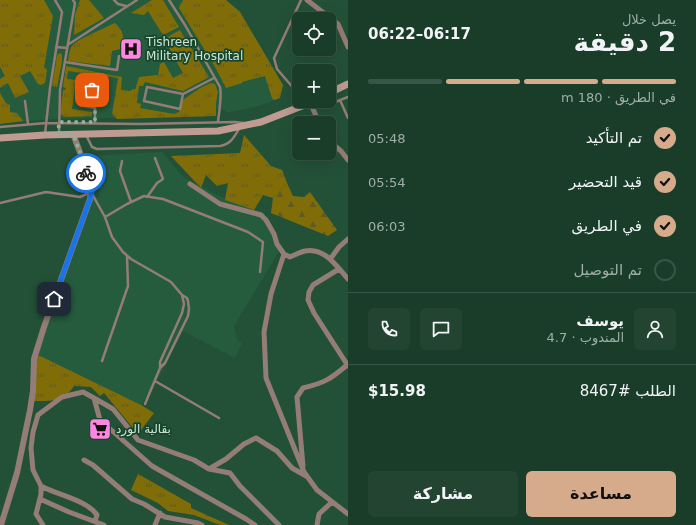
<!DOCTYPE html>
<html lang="ar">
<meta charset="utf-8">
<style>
:root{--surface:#1a3d29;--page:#234431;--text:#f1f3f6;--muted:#9faea8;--line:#385646;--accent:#d6ab8b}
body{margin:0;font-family:"DejaVu Sans","Noto Naskh Arabic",sans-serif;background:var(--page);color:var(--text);direction:rtl;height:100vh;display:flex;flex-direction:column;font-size:15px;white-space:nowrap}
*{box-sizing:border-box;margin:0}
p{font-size:13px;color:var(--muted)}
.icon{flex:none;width:22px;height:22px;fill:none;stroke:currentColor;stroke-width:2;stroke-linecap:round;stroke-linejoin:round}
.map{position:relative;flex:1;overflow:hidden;direction:ltr}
.drawer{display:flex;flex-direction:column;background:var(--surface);width:348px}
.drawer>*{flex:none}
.buttons{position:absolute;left:292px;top:12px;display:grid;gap:8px}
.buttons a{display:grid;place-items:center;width:44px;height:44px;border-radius:6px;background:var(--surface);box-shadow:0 4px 16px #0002,0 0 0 1px var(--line);font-size:20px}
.pin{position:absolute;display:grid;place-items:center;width:34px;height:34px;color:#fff;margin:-17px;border-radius:8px;box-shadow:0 2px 6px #0006}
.courier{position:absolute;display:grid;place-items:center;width:40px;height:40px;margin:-20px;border:3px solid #1a73e8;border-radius:50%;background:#fff;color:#222;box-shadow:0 1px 5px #0007}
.summary em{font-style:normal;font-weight:800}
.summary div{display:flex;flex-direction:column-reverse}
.summary{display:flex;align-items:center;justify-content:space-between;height:68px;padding:0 20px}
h1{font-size:26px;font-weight:800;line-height:30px}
.bar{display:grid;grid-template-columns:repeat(4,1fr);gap:6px 4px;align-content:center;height:48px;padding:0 20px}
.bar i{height:5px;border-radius:3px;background:var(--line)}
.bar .selected{background:var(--accent)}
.bar p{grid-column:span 4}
.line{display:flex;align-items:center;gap:10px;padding:0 20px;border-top:1px solid var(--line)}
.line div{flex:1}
.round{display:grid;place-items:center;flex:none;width:42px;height:42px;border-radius:6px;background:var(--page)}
ol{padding:0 20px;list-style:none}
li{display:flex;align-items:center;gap:12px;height:44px}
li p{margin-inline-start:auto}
li .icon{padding:4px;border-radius:50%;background:var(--accent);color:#111;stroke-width:4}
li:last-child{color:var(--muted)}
li i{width:22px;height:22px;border:2px solid var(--line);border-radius:50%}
.action{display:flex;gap:8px;margin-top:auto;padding:8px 20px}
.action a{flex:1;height:46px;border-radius:6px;background:var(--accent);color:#111;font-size:16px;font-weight:800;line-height:46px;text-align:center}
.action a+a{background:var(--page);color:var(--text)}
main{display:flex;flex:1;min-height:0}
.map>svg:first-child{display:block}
</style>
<main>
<section class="drawer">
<div class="summary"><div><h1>2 دقيقة</h1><p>يصل خلال</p></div><em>06:17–06:22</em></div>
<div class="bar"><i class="selected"></i><i class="selected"></i><i class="selected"></i><i></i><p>في الطريق · 180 m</p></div>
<ol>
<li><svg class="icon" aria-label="check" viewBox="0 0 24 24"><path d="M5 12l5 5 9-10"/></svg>تم التأكيد<p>05:48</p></li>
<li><svg class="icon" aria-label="check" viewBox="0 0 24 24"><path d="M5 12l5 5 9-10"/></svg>قيد التحضير<p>05:54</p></li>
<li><svg class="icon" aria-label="check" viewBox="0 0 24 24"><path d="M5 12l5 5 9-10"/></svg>في الطريق<p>06:03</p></li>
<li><i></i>تم التوصيل</li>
</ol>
<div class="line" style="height:72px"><a class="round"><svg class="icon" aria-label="person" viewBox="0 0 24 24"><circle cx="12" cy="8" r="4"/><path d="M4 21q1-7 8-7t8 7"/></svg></a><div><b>يوسف</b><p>المندوب · 4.7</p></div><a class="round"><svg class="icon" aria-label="chat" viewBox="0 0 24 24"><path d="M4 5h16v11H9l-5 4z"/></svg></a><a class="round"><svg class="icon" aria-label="phone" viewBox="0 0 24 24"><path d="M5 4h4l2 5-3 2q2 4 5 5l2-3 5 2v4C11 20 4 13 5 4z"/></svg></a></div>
<div class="line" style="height:52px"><div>الطلب #8467</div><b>$15.98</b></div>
<div class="action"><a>مساعدة</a><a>مشاركة</a></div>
</section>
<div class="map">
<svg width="348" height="525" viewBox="0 0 348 525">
<defs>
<pattern id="grass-tufts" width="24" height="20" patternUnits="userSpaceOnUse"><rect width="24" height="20" fill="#806d08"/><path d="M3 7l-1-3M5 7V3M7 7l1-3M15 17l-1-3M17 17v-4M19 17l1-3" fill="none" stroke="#625b21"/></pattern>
<pattern id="forest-firs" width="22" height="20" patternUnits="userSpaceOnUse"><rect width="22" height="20" fill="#806d08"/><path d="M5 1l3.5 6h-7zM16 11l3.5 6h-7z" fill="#625b21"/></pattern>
</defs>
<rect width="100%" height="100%" fill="#235137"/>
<path fill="#255c3e" d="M0,0H226L240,12L283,85L280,98L256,107L230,112L226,113L225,110L217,109L216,116L52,119L0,124Z
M162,152L184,178L224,198L264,213L281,248L234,326L237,340L242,343L235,358L183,331L162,372L141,405L34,353L38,337L90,200L100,196L86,156Z"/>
<path fill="url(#grass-tufts)" d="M0,0H44L53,16L44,67L47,70L45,83L41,85L38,84L30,71L20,76L29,92L15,98L8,83L0,88V79L5,76L0,67Z
M80,0H89L104,18L74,35L75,15Z
M152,0H163L179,27L163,35L148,11L144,15L131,13Z
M183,0H226L240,12L283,85L280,98L274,100L272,98L265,76L242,82V83L226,88L214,65L179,8L180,5L183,1Z
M115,23C125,33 124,36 120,49L112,51L110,66L68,61C69,55 69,49 73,45C78,39 107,27 115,23Z
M180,30L209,77L183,91L145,82L143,86H139L137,103L141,104L140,108L174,114L179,112L183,100L200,88L211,83L215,84L218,92L216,103V116L117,119L112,114L118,78L68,71L67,79L76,80L72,109L92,112V116L64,117L60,114L63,90H65L66,88L63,87L66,66L122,77L121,90L130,91L133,89L135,90L139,77L158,75L160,64L164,62L173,78L183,73L164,39Z
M60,53L62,55V62L57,87L52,86L57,55Z
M0,93L6,103L10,105V112L17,113L23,121L0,124Z
M244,135L271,166L282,170L287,183L273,198L263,195L254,210L225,200L228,183L217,186L206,175L201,188L171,156L240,153Z
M34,353L141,405L154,413L138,434L104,393L100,396L91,387L74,386C63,403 49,401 31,401Z
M138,474L191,504V508L229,525H220L194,515L168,511L158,503L131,490Z"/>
<path fill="url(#forest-firs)" d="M287,183L293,196L304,197L310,192L337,230L328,236L271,213L273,198Z"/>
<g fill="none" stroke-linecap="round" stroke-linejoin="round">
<path stroke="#947d76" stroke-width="2.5" d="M114,0L118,4L126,6
M169,0L185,25L220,87C222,95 219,113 218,122
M69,44L137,0
M56,47L67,48
M65,62L117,70L119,56
M183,94L180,109L144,101L147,87L183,94L214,78
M340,100L348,118
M25,101L28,124
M328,105L348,97
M294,107L295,90L277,69L274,58L301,0
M95,122V108L91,100L92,80L81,79L80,105L95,108
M0,127L46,123L141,124L235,122L244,123
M45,134L50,88L62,12L55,0
M59,134L60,90L75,3L73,0
M86,135L92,147L97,149L220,146C231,144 234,137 239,129
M122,161L120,171L131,202
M147,197L157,183L163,179L155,158
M0,203L46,192L80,197L91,192L105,217L112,237L123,252L131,259L171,282L182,295L187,298L188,301L189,309L188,316L165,363L160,368L145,404
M105,217L127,204L144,196L163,199L248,232L263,242L260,272
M102,361L128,286L127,256
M160,367V362L182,313L184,304L182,295
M155,381L219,418"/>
<path stroke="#947d76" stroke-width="5" d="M307,0L338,24L348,47
M310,102L319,123
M329,141L341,151L348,160
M190,184L220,204L261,215L266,220L274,234L277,244L284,254L271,294L264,332L266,378L304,472L317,490L348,514
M284,254L290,257C295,255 300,252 305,251C325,247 337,267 348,279
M331,258L339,247L348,239
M339,269L313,285L309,292L308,300L314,313L348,366
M94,398L113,409L138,440L194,460L209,469
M84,460L93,465L132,499L144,504L165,517L198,523L202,525
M303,466L297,397L303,388C324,383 331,379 347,365
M41,486C57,495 87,500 97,515L95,521
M40,499L69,512L104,525
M43,525L36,514L41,494V486L33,470L31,448L33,432L38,415L62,397L83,392L94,398L100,420L152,466L246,519L255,525
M155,525L160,513
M279,525L240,486L230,473L209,469L226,459L244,444L256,438L277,451L292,468L306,476
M317,525L319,514L332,502"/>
<path stroke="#947d76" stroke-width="6" d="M1,525L17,473L30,410L33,391L34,359L44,327L90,199C93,183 79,150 73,134"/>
<path stroke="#bf9b91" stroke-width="7" d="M329,93L348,84
M0,138L45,135L218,131L261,122L302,106L312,101"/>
</g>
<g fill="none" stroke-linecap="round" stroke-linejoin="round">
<path stroke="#91b19d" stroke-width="4" stroke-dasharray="0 7.2" d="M86,173L80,152L73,134L58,135L59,122H95V108L91,100L92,90"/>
<path stroke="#1a73e8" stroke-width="5" d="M54,299L90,199L92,192L86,173"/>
</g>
<defs>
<g id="hospital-square" transform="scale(1.15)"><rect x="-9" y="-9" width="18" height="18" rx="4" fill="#fd86e1" stroke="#17462d"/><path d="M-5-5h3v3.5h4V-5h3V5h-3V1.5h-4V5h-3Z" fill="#111"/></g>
<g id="supermarket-square" transform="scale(1.15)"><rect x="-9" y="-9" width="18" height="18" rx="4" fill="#fd86e1" stroke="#17462d"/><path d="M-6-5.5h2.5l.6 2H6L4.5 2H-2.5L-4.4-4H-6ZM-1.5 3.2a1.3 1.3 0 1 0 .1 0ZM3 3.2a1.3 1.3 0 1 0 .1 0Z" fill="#111"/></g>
</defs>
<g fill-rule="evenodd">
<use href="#hospital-square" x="131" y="49"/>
<use href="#supermarket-square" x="100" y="429"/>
</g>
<g text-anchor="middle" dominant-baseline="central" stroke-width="3.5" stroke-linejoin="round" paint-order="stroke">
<g font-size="12" fill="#cce4d4" stroke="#17462d" text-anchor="start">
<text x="146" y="42">Tishreen<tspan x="146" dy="14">Military Hospital</tspan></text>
<text x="116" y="429">بقالية الورد</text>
</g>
</g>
</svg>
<div class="buttons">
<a><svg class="icon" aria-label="locate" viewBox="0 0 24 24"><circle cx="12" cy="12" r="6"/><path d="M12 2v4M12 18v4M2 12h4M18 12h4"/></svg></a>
<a>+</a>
<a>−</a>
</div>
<div class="pin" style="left:92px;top:90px;background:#ea580c"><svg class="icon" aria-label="bag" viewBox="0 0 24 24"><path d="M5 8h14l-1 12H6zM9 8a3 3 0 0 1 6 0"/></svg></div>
<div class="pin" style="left:54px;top:299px;background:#1f2937"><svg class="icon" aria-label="home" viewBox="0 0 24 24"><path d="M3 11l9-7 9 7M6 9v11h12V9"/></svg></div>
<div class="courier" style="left:86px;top:173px"><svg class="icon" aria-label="bike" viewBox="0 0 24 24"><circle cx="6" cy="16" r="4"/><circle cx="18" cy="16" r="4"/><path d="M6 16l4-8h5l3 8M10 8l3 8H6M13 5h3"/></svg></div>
</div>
</main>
